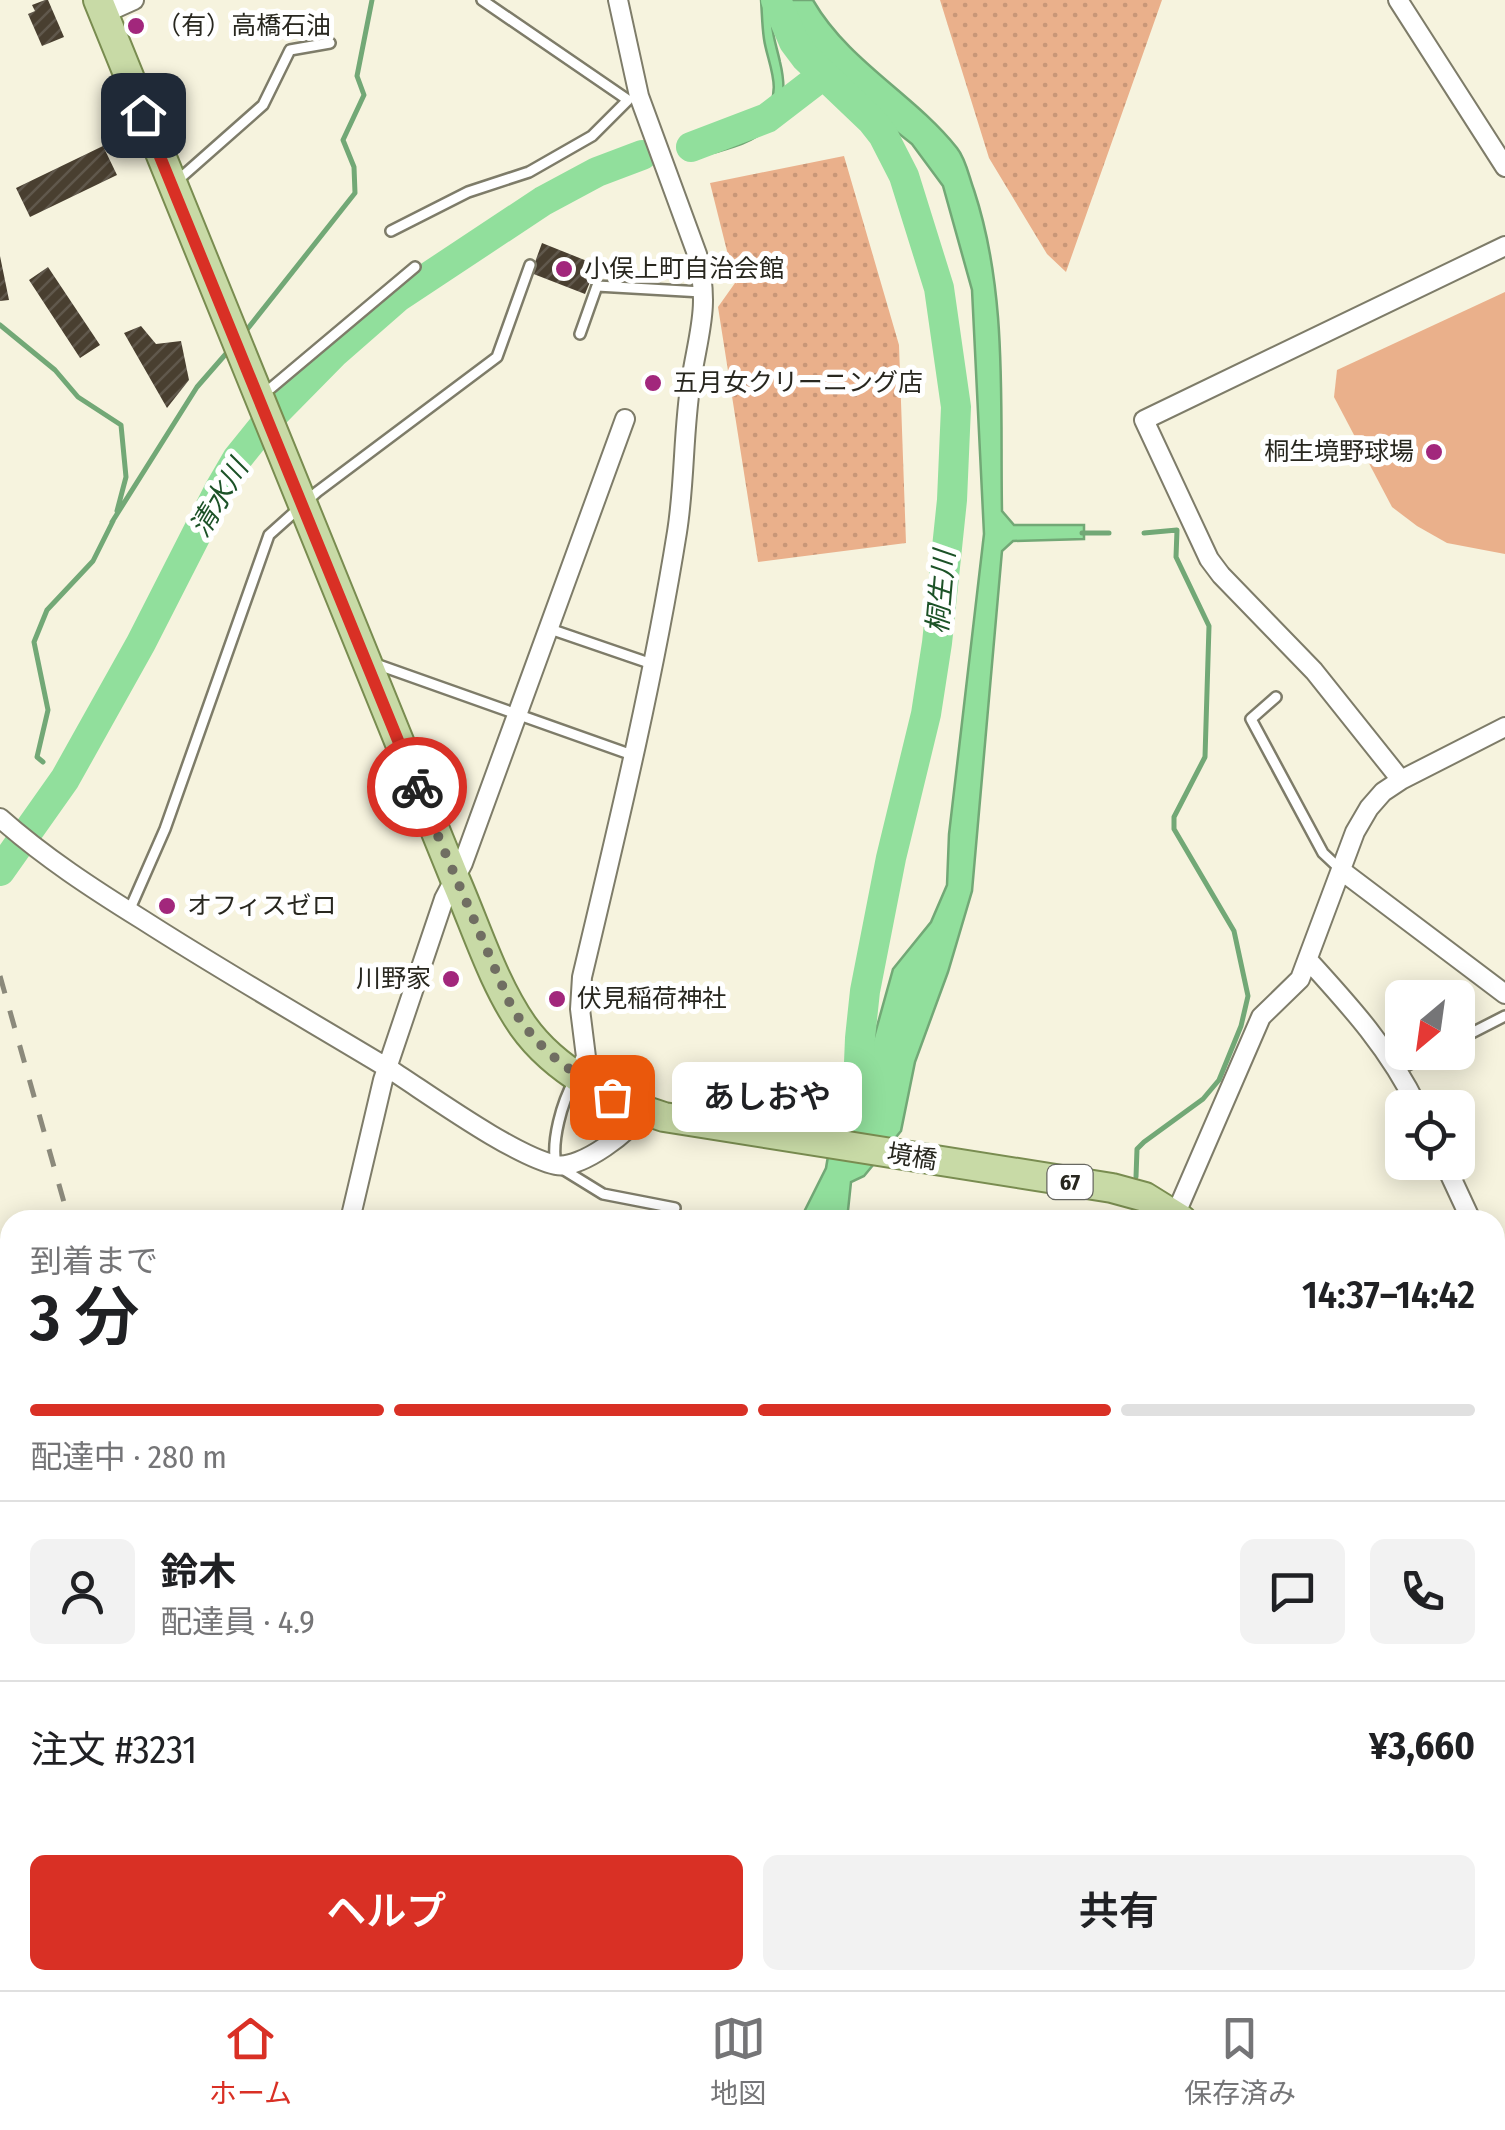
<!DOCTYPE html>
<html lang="ja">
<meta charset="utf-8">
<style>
:root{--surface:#fff;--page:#f2f2f2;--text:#202124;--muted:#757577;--line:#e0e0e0;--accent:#d93025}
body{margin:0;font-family:"Fira Sans Condensed","Noto Sans JP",sans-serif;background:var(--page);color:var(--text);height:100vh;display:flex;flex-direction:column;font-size:38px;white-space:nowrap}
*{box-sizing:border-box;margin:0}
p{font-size:32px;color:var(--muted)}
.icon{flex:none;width:55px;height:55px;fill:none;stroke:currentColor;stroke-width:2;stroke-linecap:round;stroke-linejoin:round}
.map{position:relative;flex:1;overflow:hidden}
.side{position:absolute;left:0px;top:1210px;width:1505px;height:780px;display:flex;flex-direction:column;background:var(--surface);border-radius:30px 30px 0 0;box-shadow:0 5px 25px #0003}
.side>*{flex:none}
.needle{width:65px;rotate:209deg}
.fabs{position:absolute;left:1385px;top:980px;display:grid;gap:20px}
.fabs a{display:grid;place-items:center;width:90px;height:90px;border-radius:15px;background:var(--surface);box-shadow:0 5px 25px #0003;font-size:50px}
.pin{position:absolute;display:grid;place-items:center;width:85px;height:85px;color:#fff;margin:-42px;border-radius:20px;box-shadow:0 5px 15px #0006}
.courier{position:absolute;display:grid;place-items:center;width:100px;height:100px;margin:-50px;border:8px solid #d93025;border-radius:50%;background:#fff;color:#222;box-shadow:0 2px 12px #0007}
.bubble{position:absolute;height:70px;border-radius:15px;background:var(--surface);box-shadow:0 5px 25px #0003;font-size:32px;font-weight:600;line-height:70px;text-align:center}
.overview em{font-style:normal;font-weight:600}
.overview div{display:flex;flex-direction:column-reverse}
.overview{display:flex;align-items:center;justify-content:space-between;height:170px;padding:0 30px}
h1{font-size:65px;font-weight:600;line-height:75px}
.bar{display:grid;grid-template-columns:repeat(4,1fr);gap:15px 10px;align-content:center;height:120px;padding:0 30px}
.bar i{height:12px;border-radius:8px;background:var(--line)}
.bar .selected{background:var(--accent)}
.bar p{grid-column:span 4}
.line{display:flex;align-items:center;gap:25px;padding:0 30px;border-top:2px solid var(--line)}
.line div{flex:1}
.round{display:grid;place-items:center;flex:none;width:105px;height:105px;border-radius:15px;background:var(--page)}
.cta{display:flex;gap:20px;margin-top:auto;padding:20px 30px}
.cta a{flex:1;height:115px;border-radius:15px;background:var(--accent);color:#fff;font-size:40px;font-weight:600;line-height:115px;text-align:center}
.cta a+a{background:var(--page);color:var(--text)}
.tabs{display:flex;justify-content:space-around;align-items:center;height:140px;border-top:2px solid var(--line);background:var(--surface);font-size:28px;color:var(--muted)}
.tabs a{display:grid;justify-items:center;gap:5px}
.tabs .selected{color:var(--accent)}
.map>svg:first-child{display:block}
</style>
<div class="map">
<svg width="1505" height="1990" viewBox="0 0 1505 1990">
<defs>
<pattern id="grass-dots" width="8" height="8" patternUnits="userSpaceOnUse" patternTransform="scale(2.5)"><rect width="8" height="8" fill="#eab08b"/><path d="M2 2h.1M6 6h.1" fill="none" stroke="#c99778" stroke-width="1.8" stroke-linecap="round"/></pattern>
<pattern id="building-hatch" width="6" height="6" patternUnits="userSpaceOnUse" patternTransform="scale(2.5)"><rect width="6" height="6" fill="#493f30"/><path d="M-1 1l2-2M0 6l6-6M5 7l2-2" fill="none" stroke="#60584c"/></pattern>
</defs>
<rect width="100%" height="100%" fill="#f6f3de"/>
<path fill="url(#grass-dots)" d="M940,0H1162L1066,272L1047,254L989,158Z
M844,156L899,345L906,543L758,562L718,307L735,283L710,183Z"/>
<path fill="#eab08b" d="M1505,292V554L1447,543L1417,526L1392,507L1334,397L1337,370Z"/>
<path fill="#91df9c" stroke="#72a876" stroke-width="2.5" d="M761,0H776C767,23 775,39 780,62C797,132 750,144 694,158L689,136C711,131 746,129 763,113C785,93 767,62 764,39C762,26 762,13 761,0Z
M784,0H813C849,62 913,93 957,148C966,159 969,177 974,190C1008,293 1000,404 1002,511L1014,525H1084V539L1013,541L1002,551L972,891L948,972L915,1062L901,1131L864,1176L851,1182L847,1220H800L826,1168L835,1115L841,1109H854L893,969L931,922L947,885L949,834L984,534L972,290L943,186L912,144L843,89L809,48Z
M480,1980H543L538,1990H480L483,1984Z"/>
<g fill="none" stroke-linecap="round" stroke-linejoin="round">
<path stroke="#72a876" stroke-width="5" d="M0,325L55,370L78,397L121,425L126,477L117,511
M245,332L355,193L354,167L343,140L364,95L357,76L372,0
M112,522L197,387L231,348
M1082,533H1109
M43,762L37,757L48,710L34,642L47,610L93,561L113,521
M1136,1177L1137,1149L1144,1142L1203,1099L1219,1080L1241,1026L1248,996L1234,931L1174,829V817L1205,757L1209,626L1176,557L1177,530L1144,533
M768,1980L771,1990"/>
<path stroke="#91df9c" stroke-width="30" d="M776,0L794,42L806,58L872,121L883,135L904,176L939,288L956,407L952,500L937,643L926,714L891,858L865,991L860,1038L856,1137
M691,147L767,118L823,75
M0,871L65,779L141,643L219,490L237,459L270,418L334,353L398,297L543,201L597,172L642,155"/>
</g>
<path fill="url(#building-hatch)" d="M45,0H48L64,37L42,46L28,14L35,11L32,5Z
M103,146L117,175L30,217L16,188Z
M542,243L597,265L585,294L531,273Z
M0,256L9,300L0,301Z
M48,267L100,345L80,358L29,280Z
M141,326L156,344L181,341L189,380L167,408L124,333Z"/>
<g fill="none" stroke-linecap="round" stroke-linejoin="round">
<g stroke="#7e7c69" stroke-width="14">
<path id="lane" d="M177,181L263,105L290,50L330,43
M391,231L468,192L529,172L592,136L628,100L482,0
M580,334L597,286L702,292
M260,392L271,388L415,267
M550,629L652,664
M373,663L635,756
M1276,697L1251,719L1323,853L1340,869
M129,911L165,829L269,535L317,492L497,357L530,265
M1458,1040L1505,1016
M1400,1069L1433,1052
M574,1081C562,1102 551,1141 556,1165L603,1194L675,1208
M0,1391L10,1388
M1495,1633L1505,1595
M1495,1706L1503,1779L1495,1787
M1117,1980L1121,1990
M1294,1980V1990"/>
</g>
<g stroke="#7e7c69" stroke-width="22">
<path id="street" d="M1398,0L1505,167
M103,14L134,0
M1401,780L1314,671L1221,575L1209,559L1144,420L1505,246
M0,818C44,857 93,889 143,920C224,972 308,1020 391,1070C430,1095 514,1156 556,1165C581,1170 632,1130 644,1111
M1342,871L1505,994
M1309,961C1351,1007 1390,1050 1418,1108
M578,1075L586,1057L580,1009L582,977C617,830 653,682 677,532C685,482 683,431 691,381C699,331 710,306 697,254L639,96L618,0
M1444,1162L1471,1220
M350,1220L383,1080L444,899L463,863L625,419
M1173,1220L1261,1017L1300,979L1355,832L1369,808L1383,792L1401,780L1505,727
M1495,1266L1505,1284
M0,1654L10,1691
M0,1862L10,1863
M0,1964L10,1950
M959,1980L962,1990
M220,1990L221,1980"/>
</g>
<g stroke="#7e7c69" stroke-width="30">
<path id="secondary" d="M1495,1528L1505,1524"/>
</g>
<g stroke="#798c50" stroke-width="32">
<path id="primary" d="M98,0L455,879C476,927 493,983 523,1026C555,1071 612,1101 664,1117L1112,1188L1145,1197L1182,1220
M1491,1980L1496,1990"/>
</g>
<use href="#lane" stroke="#fff" stroke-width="9"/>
<use href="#street" stroke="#fff" stroke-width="18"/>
<use href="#secondary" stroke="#e4edd2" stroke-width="25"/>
<use href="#primary" stroke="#c8daa6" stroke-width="28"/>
<path stroke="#8b897b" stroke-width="5" stroke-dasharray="18 18" stroke-linecap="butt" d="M0,976L69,1220
M465,1980L475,1990"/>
</g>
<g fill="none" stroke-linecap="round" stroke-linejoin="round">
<path stroke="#706e62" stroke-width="10" stroke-dasharray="0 18" d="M417,787L511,1006C540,1053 567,1068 612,1097"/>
<path stroke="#d93025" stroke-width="12" d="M143,115L417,787"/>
</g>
<g fill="#a2277c" stroke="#fff" stroke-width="4">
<circle cx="136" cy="26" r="10"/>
<circle cx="564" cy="269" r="10"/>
<circle cx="653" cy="383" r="10"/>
<circle cx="1434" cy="452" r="10"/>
<circle cx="167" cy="906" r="10"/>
<circle cx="451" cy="979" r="10"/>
<circle cx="557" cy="999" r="10"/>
</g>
<g text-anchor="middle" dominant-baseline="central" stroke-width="10" stroke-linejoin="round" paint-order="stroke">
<rect fill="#fff" stroke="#686862" stroke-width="2.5" x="1047.5" y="1165" width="45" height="34" rx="8"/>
<g font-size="22" font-weight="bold" fill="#28271f">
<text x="1070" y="1182">67</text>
</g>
<g font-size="25" fill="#28271f" stroke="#fff" text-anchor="start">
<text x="156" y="26">（有）高橋石油</text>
<text x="584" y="269">小俣上町自治会館</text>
<text x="673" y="383">五月女クリーニング店</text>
<text x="1414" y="452" text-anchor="end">桐生境野球場</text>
<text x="187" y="906">オフィスゼロ</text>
<text x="431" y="979" text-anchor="end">川野家</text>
<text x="577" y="999">伏見稲荷神社</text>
</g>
<g font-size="25" fill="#28271f" stroke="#fff">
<text transform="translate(912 1157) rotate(9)">境橋</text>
</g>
<g font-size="28" font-style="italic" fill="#1c5227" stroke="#fff">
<text transform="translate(219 498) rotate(-59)">清水川</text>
<text transform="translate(941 592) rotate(-85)">桐生川</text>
</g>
</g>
</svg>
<div class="fabs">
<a><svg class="needle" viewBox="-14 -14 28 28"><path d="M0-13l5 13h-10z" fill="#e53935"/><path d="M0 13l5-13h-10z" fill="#757577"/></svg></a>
<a><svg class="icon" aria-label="locate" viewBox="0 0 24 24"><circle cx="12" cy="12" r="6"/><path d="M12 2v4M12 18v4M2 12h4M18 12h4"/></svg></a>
</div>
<div class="pin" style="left:612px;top:1097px;background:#ea580c"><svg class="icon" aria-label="bag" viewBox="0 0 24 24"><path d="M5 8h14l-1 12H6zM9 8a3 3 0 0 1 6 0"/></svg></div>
<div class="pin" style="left:143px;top:115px;background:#1f2937"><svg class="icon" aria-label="home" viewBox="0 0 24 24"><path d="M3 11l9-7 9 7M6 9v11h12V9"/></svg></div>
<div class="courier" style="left:417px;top:787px"><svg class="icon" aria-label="bike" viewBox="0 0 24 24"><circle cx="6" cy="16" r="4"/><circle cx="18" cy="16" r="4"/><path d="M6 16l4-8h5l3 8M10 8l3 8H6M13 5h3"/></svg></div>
<div class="bubble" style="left:672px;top:1062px;width:190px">あしおや</div>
<section class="side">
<div class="overview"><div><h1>3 分</h1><p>到着まで</p></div><em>14:37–14:42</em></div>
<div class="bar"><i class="selected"></i><i class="selected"></i><i class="selected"></i><i></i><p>配達中 · 280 m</p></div>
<div class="line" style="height:180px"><a class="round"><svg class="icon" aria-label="person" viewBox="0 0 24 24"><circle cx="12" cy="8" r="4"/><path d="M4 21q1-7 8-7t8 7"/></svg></a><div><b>鈴木</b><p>配達員 · 4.9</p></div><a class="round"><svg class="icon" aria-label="chat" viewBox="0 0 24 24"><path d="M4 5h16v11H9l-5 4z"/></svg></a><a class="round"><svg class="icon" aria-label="phone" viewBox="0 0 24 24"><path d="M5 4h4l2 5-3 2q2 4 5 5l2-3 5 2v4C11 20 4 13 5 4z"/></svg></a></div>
<div class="line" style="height:130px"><div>注文 #3231</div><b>¥3,660</b></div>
<div class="cta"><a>ヘルプ</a><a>共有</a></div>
</section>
</div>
<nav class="tabs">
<a class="selected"><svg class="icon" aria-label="home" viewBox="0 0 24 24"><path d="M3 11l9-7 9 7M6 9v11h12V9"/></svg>ホーム</a>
<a><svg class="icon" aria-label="map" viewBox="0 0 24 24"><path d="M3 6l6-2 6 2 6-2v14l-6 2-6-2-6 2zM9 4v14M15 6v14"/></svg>地図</a>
<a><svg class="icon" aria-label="saved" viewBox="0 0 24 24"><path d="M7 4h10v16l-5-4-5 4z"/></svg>保存済み</a>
</nav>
